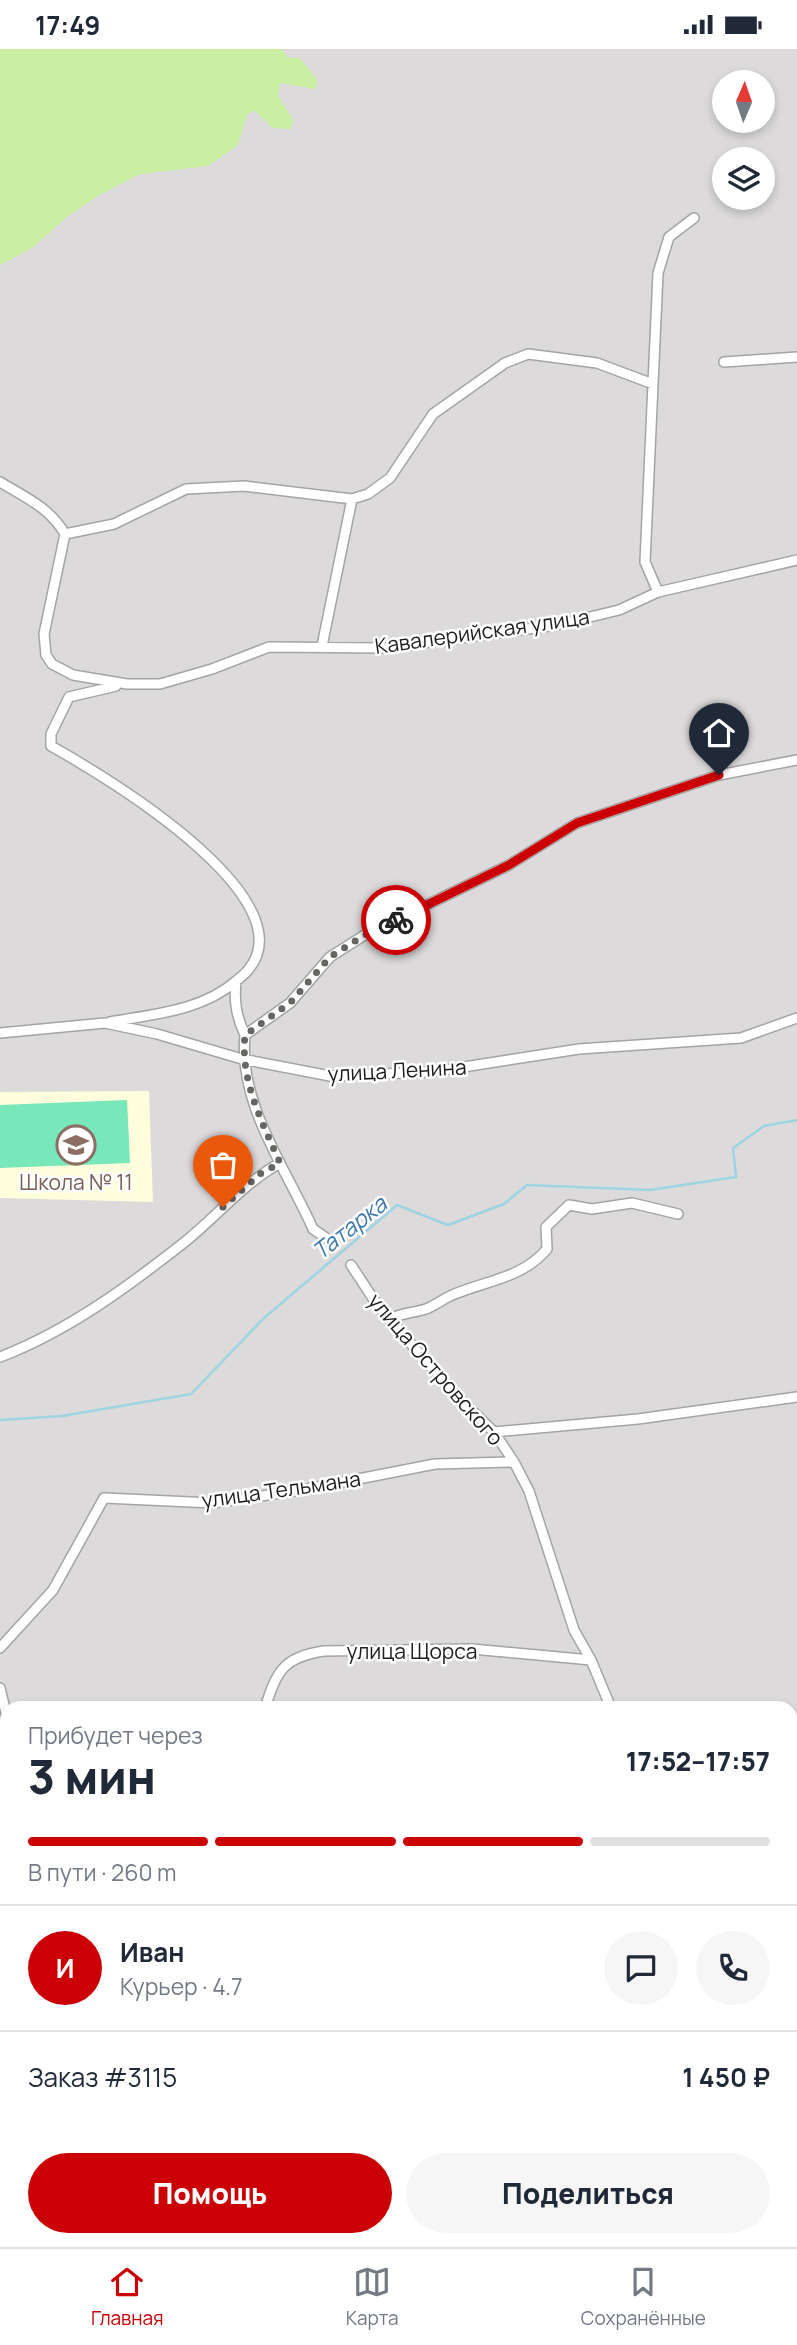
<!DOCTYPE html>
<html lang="ru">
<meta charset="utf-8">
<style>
:root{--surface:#fff;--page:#f6f6f7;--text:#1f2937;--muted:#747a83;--line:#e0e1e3;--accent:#cb0004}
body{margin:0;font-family:Manrope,sans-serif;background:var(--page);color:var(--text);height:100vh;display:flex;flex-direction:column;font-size:26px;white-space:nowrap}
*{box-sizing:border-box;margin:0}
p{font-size:23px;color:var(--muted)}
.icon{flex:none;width:38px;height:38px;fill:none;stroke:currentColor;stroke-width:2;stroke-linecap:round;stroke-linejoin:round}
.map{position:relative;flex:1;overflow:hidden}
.panel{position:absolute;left:0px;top:1652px;width:798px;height:546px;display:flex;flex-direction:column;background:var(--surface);border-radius:21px 21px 0 0;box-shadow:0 4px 10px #0003}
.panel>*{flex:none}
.needle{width:46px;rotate:2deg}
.fabs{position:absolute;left:712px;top:21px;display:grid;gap:14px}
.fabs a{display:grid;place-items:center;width:63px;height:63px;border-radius:50%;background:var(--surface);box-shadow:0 4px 10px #0003;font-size:35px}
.pin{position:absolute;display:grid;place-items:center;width:60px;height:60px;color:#fff;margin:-72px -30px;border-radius:50% 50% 50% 0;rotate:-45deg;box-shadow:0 0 7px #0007}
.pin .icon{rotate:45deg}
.courier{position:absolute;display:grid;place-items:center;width:70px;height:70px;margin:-35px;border:5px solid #cb0004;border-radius:50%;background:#fff;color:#222;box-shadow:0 2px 9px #0007}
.overview em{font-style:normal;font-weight:800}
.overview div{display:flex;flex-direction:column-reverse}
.overview{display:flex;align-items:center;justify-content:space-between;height:119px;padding:0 28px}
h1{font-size:46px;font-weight:800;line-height:52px}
.bar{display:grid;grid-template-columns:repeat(4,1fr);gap:10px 7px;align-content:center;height:84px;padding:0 28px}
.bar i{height:9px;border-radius:5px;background:var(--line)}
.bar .on{background:var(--accent)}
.bar p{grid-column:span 4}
.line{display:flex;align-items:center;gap:18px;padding:0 28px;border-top:2px solid var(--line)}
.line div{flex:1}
.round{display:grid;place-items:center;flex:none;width:74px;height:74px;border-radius:37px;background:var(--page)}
.cta{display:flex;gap:14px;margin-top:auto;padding:14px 28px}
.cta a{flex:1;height:80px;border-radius:42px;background:var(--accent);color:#fff;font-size:28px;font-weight:800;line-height:80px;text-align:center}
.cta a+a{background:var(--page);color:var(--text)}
.status{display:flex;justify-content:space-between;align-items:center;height:49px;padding:0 35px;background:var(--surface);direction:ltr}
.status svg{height:19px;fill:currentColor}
.menu{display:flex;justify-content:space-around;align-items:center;height:98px;border-top:2px solid var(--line);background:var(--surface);font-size:19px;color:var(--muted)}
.menu a{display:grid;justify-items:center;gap:4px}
.menu .on{color:var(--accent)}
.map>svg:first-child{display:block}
</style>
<div class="status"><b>17:49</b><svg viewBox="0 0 49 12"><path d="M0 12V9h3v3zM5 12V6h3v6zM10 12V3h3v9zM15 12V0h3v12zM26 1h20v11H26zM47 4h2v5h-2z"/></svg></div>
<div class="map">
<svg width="797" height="2198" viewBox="0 0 797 2198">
<rect width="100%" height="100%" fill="#f0ebe2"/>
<path fill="#dcdada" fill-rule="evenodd" d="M0,0H797V2198H0ZM724,33H763V72H724ZM724,110H763V149H724ZM7,1659H791V2191H7Z"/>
<path fill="#fffedc" d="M149,1042L153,1153L0,1149V1043Z"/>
<path fill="#caefa2" d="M0,0H282L288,9H300L317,31L316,40L280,34L278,47L294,72L290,80L273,79L255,62L248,64L238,96L208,117L140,125L101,145L68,167L32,199L0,216Z"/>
<path fill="#78e7ba" d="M127,1051L130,1114L0,1119V1056Z"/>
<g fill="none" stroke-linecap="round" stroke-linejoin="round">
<path stroke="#9ed4e2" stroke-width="2.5" d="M0,1371L62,1367L191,1345L264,1269L397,1156L448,1176L504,1155L527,1136L650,1141L736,1128L733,1099L764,1077L797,1071"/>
<g stroke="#a4a4a4" stroke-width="12">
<path id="minor" d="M724,313L797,308
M0,433C25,448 50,459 65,485L44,585L46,606L52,615L73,626L127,635H160L212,620L269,598L386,599L557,576L619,561L658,543L797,511
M65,485L114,475L186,440L244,437L352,450L368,445L390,429L433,365L505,314L528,305L597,314L653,335
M658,543L645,513L658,224L669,188L694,169
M322,597L352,450
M116,637L69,648L51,685V697C103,726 332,862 236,932C234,952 236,967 245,986
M110,973C153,965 202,962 236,932
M0,984L105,974L157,985L242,1010L330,1027L431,1023L579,1000L741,989L797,969
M326,1189L313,1180C286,1119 238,1055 245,986L290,954L330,908L363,887L509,816L577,774L719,726L797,711
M351,1216L378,1257L454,1344L494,1383L514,1413L529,1442L574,1581L591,1611L611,1659
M389,1270C402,1264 413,1264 426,1260C434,1257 442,1251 450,1247C483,1232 522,1230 547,1200L546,1178L569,1156L592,1160L632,1154L678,1165
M0,1308C68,1282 129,1237 186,1192C218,1166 244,1134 280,1114
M494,1383L638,1370L797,1348
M0,1599L53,1541L104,1449L213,1454L302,1441L435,1415L514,1413
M0,1639L7,1668
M265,1659C277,1621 284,1608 324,1602L472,1600L591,1611
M0,1826L7,1825
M791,1921L797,1918
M791,2055L797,2076
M0,2154L7,2151
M791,2188L797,2186
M756,2198L781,2191"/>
</g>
<use href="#minor" stroke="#fff" stroke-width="9"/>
</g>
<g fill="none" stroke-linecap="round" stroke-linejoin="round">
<path stroke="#676562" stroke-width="7" stroke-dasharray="0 12.6" d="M223,1158L260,1125L280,1114C262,1073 240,1031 245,986L290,954L330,908L363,887L396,871"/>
<path stroke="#cb0004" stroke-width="9" d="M396,871L509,816L577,774L719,726"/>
</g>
<defs>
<g id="school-ring" transform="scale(2.0125)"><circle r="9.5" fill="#fff" stroke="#8d6e63" stroke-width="1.5"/><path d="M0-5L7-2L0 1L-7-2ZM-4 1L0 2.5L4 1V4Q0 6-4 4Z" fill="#8d6e63"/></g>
</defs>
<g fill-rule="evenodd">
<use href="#school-ring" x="76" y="1096"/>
</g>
<g text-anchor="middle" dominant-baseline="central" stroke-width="5" stroke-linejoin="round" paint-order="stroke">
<g font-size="21" fill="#1d1d1d" stroke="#fff">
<text transform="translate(482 582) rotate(-8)">Кавалерийская улица</text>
<text transform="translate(397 1021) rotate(-3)">улица Ленина</text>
<text transform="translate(436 1320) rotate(49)">улица Островского</text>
<text transform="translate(281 1440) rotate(-8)">улица Тельмана</text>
<text x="412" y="1602">улица Щорса</text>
</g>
<g font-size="21" fill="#785e54" stroke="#fff">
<text x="76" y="1133">Школа № 11</text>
</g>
<g font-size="23" font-style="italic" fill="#3e79ae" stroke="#fff">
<text transform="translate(349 1178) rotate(-38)">Татарка</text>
</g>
</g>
</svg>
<div class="fabs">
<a><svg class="needle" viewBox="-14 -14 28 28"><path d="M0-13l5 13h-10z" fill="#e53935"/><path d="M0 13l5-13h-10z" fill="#747a83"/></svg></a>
<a><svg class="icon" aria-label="layers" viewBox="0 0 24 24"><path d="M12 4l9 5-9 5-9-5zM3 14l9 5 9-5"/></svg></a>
</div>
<div class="pin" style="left:223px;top:1158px;background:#ea580c"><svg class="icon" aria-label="bag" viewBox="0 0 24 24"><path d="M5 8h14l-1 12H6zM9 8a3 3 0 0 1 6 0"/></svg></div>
<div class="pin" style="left:719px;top:726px;background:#1f2937"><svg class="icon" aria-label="home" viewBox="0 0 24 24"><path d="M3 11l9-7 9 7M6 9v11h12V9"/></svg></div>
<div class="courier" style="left:396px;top:871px"><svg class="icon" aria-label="bike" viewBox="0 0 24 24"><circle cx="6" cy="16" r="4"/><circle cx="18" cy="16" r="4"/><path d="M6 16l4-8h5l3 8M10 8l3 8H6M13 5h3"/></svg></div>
<section class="panel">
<div class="overview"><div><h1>3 мин</h1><p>Прибудет через</p></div><em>17:52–17:57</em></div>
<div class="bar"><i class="on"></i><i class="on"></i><i class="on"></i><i></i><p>В пути · 260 m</p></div>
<div class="line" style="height:126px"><b class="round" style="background:var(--accent);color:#fff">И</b><div><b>Иван</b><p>Курьер · 4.7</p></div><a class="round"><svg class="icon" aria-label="chat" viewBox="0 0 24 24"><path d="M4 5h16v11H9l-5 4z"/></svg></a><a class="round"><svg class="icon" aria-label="phone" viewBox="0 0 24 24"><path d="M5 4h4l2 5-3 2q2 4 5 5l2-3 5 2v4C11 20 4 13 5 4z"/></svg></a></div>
<div class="line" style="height:91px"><div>Заказ #3115</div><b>1 450 ₽</b></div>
<div class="cta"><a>Помощь</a><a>Поделиться</a></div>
</section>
</div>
<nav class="menu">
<a class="on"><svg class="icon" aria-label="home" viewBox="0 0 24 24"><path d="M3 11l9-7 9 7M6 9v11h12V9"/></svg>Главная</a>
<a><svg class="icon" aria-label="map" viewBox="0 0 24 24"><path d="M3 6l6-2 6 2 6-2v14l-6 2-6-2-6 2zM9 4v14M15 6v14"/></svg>Карта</a>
<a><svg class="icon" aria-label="saved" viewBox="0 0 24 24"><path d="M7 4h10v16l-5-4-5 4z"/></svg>Сохранённые</a>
</nav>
